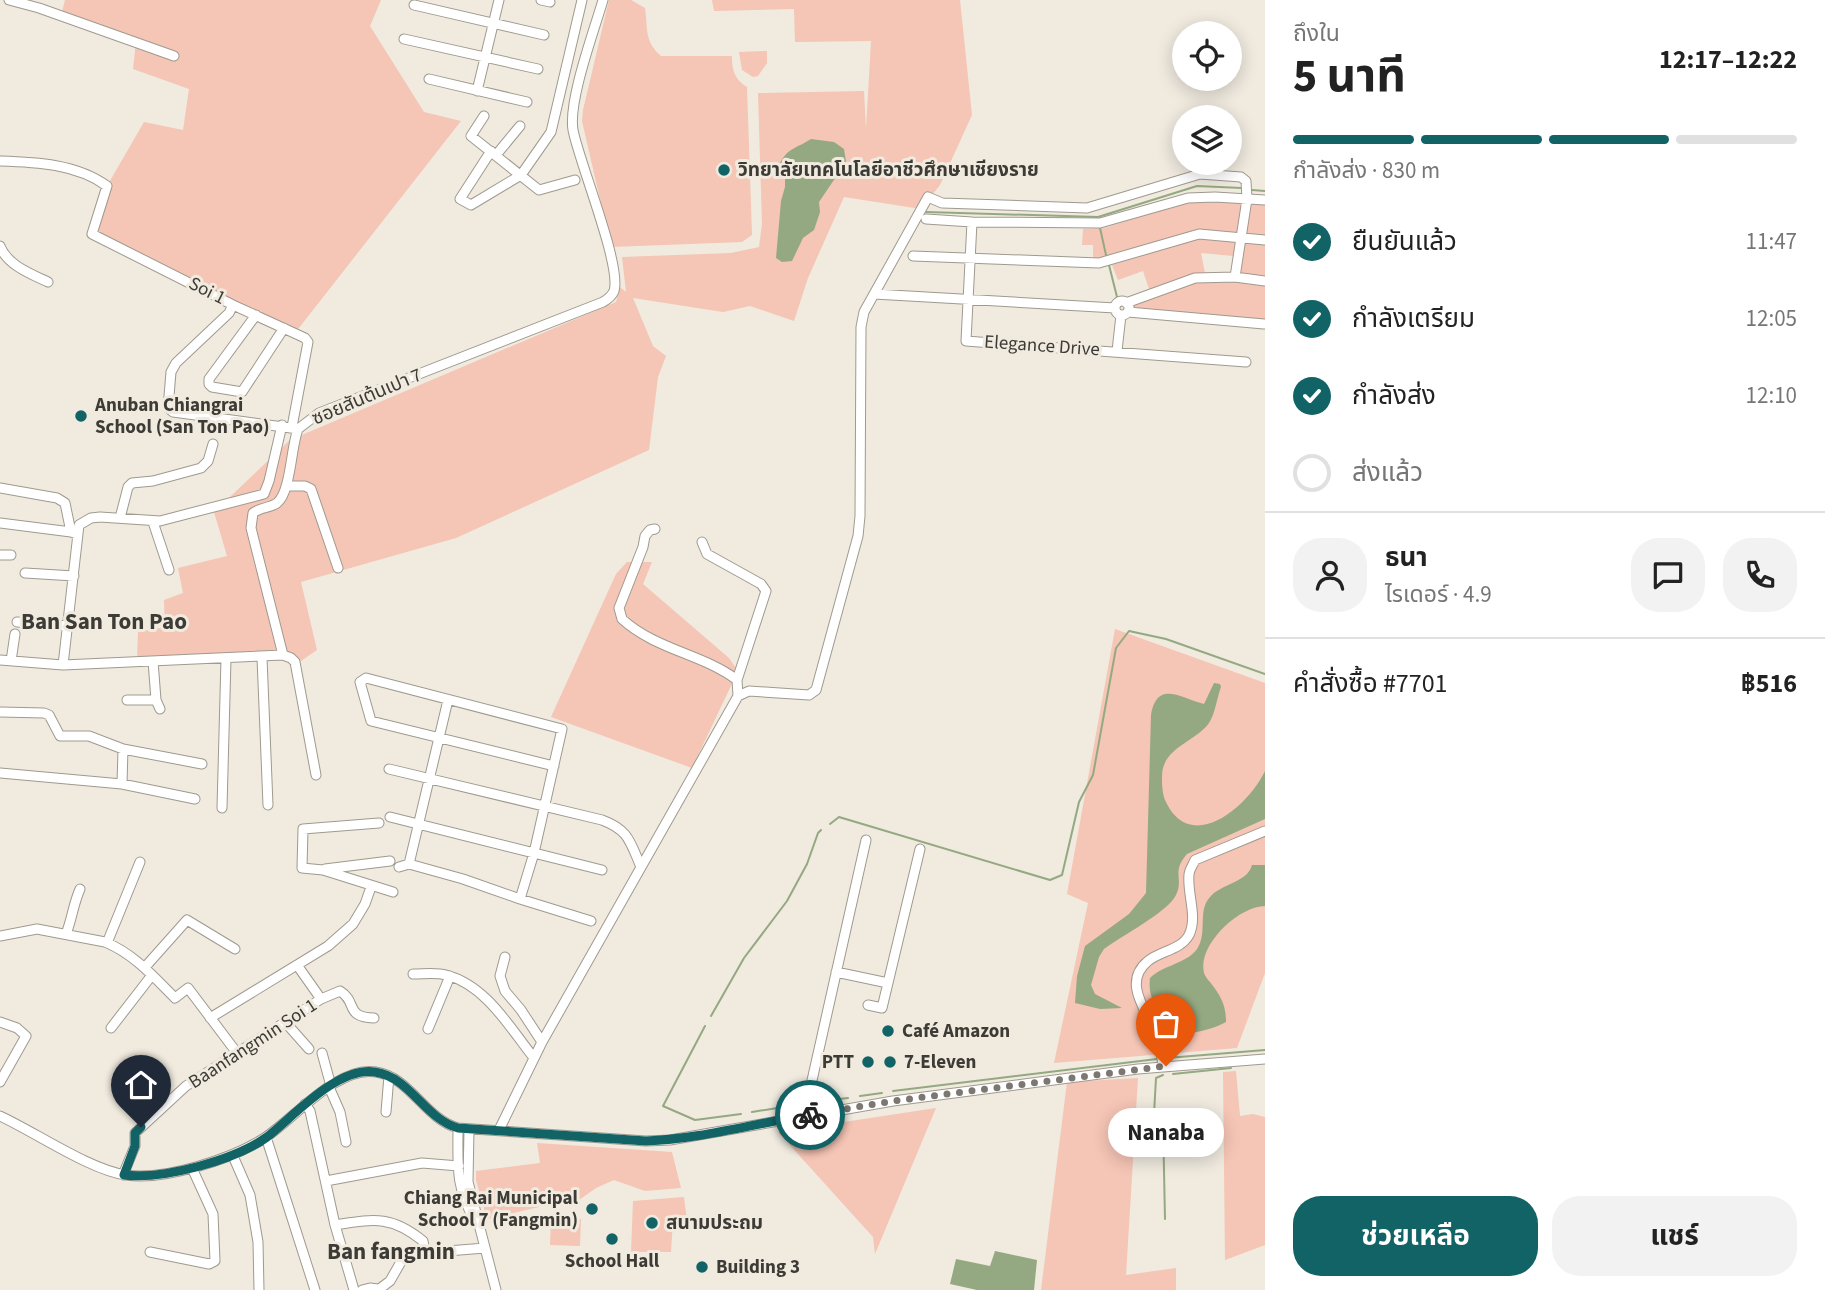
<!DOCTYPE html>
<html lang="th">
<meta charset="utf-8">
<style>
:root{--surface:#fff;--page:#f2f2f2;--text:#222;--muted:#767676;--line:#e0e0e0;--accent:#126366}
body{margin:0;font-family:"Source Sans 3","Noto Sans Thai",sans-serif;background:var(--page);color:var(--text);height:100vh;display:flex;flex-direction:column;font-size:26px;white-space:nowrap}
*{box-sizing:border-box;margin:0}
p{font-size:23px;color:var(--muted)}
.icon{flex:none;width:38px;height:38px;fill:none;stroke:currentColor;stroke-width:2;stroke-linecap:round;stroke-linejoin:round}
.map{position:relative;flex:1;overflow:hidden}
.side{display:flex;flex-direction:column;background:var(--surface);width:560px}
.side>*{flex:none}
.controls{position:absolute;left:1172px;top:21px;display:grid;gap:14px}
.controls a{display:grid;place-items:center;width:70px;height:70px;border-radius:50%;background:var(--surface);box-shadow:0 4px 18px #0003;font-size:35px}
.pin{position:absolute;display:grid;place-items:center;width:60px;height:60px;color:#fff;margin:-72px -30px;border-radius:50% 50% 50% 0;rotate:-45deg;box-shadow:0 0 7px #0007}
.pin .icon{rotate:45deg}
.courier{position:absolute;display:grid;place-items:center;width:70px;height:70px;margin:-35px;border:5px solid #126366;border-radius:50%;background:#fff;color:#222;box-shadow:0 2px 9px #0007}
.bubble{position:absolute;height:49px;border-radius:24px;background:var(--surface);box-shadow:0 4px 18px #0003;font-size:23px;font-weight:700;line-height:49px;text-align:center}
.head em{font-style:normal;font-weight:700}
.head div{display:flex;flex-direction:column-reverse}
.head{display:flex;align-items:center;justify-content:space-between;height:119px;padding:0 28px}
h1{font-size:46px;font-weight:700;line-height:52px}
.bar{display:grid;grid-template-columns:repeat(4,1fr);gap:10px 7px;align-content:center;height:84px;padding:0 28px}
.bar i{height:9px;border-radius:5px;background:var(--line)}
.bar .selected{background:var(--accent)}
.bar p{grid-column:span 4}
.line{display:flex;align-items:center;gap:18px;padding:0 28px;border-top:2px solid var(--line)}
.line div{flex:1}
.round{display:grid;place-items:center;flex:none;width:74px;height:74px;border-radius:28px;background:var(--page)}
ol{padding:0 28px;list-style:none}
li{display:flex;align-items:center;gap:21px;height:77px}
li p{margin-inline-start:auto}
li .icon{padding:7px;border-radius:50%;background:var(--accent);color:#fff;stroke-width:4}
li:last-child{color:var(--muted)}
li i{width:38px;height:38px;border:4px solid var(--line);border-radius:50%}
.button{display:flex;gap:14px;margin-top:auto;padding:14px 28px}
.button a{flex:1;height:80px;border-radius:28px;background:var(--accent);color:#fff;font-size:28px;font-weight:700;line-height:80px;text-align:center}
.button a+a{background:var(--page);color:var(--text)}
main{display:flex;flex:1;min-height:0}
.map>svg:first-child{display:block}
</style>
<main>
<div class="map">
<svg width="1265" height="1290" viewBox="0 0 1265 1290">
<rect width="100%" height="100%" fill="#f0eadf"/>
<path fill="#f5c5b5" d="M65,0H381L370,26L424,112L461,121L295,333L92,234L107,186L144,122L183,130L189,89L133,69L136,42L61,16Z
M609,0H631L645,8C648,29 644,41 661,56H732C732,70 734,79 747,87L752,235L742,242L611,247L582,121L583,110Z
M712,0H960L972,115L940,185L921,209L844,197L808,278L794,321L750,306L723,312L633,298L653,346L666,356L658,377L649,450L456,538L301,582L317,650L301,661L283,655L137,662L138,632L165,627L164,600L183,593L178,568L227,556L214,512L290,440L616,302L620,287L626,292L622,257L731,253L759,247L762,224L758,93L864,91L866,129L871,41L795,42L794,9L714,11Z
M767,51V63L758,76L753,77L742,70L739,52Z
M1188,201H1244L1238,235L1199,232L1093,260V245H1082L1083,229L1104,228Z
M1250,202L1265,204V237L1245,235Z
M1200,237L1237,241L1234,256L1201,253L1205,273L1149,289L1143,271L1118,280L1112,265Z
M1243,242L1265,244V278L1239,275Z
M1218,279L1265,284V321L1134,311L1132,305L1192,283Z
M627,562H652L643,584L729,658L738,671L692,768L551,717L616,574Z
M1115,629L1265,683V973L1237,1048L1054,1063L1088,903L1067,894Z
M1236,1071L1240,1116L1253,1114L1265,1117V1245L1225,1260L1223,1072Z
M1138,1078L1126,1275L1176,1268V1290H1041L1067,1082Z
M936,1108L875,1254L873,1237L778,1132Z
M537,1143L672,1152L681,1188L645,1191L614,1180L596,1188L579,1200L538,1199L539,1207L487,1219L476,1180V1171L540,1163Z
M684,1197L687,1221L673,1220L671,1252H631L633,1201Z
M551,1218L581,1219L580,1246L550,1245Z"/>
<path fill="#94a981" d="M811,139L834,142L844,149L846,162L819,202L820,212L814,230L803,238L792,261L782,262L776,258L781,201L785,187V176L779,166C785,149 797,148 811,139Z
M1214,683L1220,684L1221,687C1217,698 1215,714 1209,723C1197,740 1169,746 1163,768C1161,776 1162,793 1165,800C1190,856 1248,807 1265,771V819L1187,854C1171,872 1184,879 1176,895C1168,912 1121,936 1104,949L1099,957L1091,985L1095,994L1122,1008L1100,1009L1075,1003L1077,976L1085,946L1129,914L1146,893L1151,715C1157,680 1179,697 1204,704Z
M1252,865H1265V906C1239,906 1197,945 1204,973C1205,976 1208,980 1210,982C1221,996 1226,1005 1226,1022C1212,1030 1180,1038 1166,1032C1161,1010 1147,1002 1150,978C1163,965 1186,964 1197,949C1208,933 1197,911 1210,897C1222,883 1247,883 1252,865Z
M995,1251L1037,1260L1034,1290H977L950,1284L956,1259L990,1266Z"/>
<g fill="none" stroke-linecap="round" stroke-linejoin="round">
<path stroke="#94a981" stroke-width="2" d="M1252,190L1265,191
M926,212L1098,217L1197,186L1242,188
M1100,228L1106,255
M1109,265L1117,297
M830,824L839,817L1050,880L1062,875L1079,802L1093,775L1116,648L1129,631L1166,639L1265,674
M711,1016L744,958L787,901L807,864L818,833L821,830
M705,1026L663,1106L695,1120L741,1114
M1167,1058L1265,1050
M1173,1074L1231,1068
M1163,1075L1156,1078L1154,1114L1156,1120L1163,1122L1165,1219
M893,1091L1157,1059
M860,1096L882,1093
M813,1102L848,1098
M752,1112L802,1104"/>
<g stroke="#9f9a8f" stroke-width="11">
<path id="minor" d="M9,0L39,8L174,56
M541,0L550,2
M414,5L544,35
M404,39L538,69
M429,79L527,102
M477,91L499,0
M484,116L471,136L539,190L575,180
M491,151L460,199L471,205L521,175L551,132L582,0
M496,155L520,126
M0,161C36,162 77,164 107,186L92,234L233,305L229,313L176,363L171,372L168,408L173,412L298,429
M926,219L972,222L1100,223L1188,198L1215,197L1265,200
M972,222L966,341L1246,362
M0,246C7,265 31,274 48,282
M913,256L1099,263L1199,234L1265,240
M874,294L1115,308
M1115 308a7 7 0 1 1 14 0a7 7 0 1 1-14 0Z
M1126,303L1195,278L1235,277L1265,281
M233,305L305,338L308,342L292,427
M1128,312L1264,324
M256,315L209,379V384L212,387L242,392L284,328
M1117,351L1121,315
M286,486H305L311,489L338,568
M0,488L57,498L65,503L71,532L77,534
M120,518L128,487L132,483L153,481L201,468L208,461L213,444
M153,522L169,570
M0,523L71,532
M655,529L650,530L645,536L643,547L619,608L622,619C656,650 703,654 737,680
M702,542L707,554L761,584L766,591L737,680L738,696
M0,555H11
M25,573L74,576
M17,622L67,626
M283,655L291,658L295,662L316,775
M262,658L268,805
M0,660L63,665L283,655L251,528L253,513C261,507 270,508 277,503C291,492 291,446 298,429L319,413L603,302C608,299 612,296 614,291C622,266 579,162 573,130C568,101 594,31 603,0
M11,661L15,634
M153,661L156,700L160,709
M63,665L79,525L91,518L100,517L160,521L264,494L269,481L282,425
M127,700H156
M0,712L44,713L49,715L60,736H89L123,749L202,764
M389,769L602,820C629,830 630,842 641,867
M0,773L122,784L195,799
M122,784L123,749
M222,808L226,659
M390,817L602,870
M379,823L303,829L302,868L323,870L393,892
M409,864L448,700
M399,867L409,864L463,879L520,899L591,921
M325,869L390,861
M520,899L534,853L562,729L366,678L360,682L371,721L554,766
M66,934C72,919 73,905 80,889
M0,936L37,929L105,942C134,954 153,976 175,998L188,988L237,1053
M107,943L140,862
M505,957L500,976L505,991L521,1010L542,1042
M297,965L321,999
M146,966L187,920L235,949
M836,972L888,983
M413,974C424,974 436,972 446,975C486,985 510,1028 534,1058
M868,1005L882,1008L920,849
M210,1018L328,946L353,924L365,904L371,887
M0,1022L17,1028L26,1036L0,1082
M286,1023L309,1049
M111,1028L152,975
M428,1029L450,976
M322,1053L331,1086
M1163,1066C1162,1057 1161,1048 1158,1039C1150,1014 1120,984 1148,961C1160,951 1181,950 1189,935C1198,917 1187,894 1189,875C1189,870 1193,865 1195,860L1265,831
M329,1087L340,1112L346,1142
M305,1104L310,1111L335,1225L354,1290
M386,1112L389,1076
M0,1116C35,1132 90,1170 126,1175C164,1181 231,1159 263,1139C292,1121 337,1065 376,1072C410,1077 425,1119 458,1128L646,1141L670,1140L893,1101L1138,1069L1265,1059
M804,1116L866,840
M458,1128C458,1163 455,1189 475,1220
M469,1129L468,1182L496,1290
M499,1130L542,1042L738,696L749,691L809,695L816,690L858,536L860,516L861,327L864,312L928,197L942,203L1087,208L1200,174L1241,177L1246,181L1247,199L1235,277
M266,1137L315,1290
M233,1156L250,1195L258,1242L259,1290
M123,1175L135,1146V1133L186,1086L321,999L340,991C358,1002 344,1017 374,1018
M326,1181L422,1163L459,1166
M335,1225C374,1219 391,1215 423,1241L425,1252
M150,1252L209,1264L215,1261L213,1214L192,1168
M362,1290L370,1288L378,1289
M378,1290L390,1281L402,1260L410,1254L485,1248"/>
</g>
<use href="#minor" stroke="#fff" stroke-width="9"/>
</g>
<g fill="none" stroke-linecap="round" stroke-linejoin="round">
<path stroke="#7c7871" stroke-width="7" stroke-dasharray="0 12.6" d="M810,1115L893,1101L1166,1066"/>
<path stroke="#126366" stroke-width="9" d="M141,1127L135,1133V1146L124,1175C163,1180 235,1160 267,1137C294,1116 338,1066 375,1072C410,1077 425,1119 458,1128L646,1141C702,1139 755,1123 810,1115"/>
</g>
<g fill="#126366" stroke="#f0eadf" stroke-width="2.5">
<circle cx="724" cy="170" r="7"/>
<circle cx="81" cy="416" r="7"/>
<circle cx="888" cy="1031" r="7"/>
<circle cx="868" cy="1062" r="7"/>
<circle cx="890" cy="1062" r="7"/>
<circle cx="592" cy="1209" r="7"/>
<circle cx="652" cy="1223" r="7"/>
<circle cx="612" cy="1239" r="7"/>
<circle cx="702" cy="1267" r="7"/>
</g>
<g text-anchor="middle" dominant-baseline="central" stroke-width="6" stroke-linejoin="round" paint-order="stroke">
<g font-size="19" font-weight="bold" fill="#3d3b36" stroke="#f0eadf" text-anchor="start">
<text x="738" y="170">วิทยาลัยเทคโนโลยีอาชีวศึกษาเชียงราย</text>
<text x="95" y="405">Anuban Chiangrai<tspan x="95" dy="22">School (San Ton Pao)</tspan></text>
<text x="902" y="1031">Café Amazon</text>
<text x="854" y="1062" text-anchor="end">PTT</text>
<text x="904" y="1062">7-Eleven</text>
<text x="578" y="1198" text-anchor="end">Chiang Rai Municipal<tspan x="578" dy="22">School 7 (Fangmin)</tspan></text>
<text x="666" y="1223">สนามประถม</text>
<text x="612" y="1261" text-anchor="middle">School Hall</text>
<text x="716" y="1267">Building 3</text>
</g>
<g font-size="19" fill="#3d3b36" stroke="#f0eadf">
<text transform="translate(207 291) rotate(27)">Soi 1</text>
<text transform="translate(1042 346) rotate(4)">Elegance Drive</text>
<text transform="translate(367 397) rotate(-23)">ซอยสันต้นเปา 7</text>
<text transform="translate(253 1044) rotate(-33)">Baanfangmin Soi 1</text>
</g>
<g font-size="23" font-weight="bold" fill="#3d3b36" stroke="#f0eadf">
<text x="104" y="621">Ban San Ton Pao</text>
<text x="391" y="1251">Ban fangmin</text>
</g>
</g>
</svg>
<div class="controls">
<a><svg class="icon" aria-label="locate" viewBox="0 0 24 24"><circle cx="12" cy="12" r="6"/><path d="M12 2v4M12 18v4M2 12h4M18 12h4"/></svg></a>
<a><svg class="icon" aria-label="layers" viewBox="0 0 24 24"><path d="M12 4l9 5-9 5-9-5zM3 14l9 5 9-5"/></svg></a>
</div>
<div class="pin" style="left:1166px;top:1066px;background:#ea580c"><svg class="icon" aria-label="bag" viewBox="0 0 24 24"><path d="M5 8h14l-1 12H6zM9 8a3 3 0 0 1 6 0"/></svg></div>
<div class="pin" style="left:141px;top:1127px;background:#1f2937"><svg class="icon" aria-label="home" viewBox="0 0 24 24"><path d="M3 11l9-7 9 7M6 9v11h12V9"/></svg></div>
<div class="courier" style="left:810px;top:1115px"><svg class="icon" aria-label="bike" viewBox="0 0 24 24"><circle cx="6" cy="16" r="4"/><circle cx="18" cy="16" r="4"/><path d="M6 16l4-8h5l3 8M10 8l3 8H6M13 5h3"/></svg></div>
<div class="bubble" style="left:1108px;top:1108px;width:116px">Nanaba</div>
</div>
<section class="side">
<div class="head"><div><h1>5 นาที</h1><p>ถึงใน</p></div><em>12:17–12:22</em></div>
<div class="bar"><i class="selected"></i><i class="selected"></i><i class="selected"></i><i></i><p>กำลังส่ง · 830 m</p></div>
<ol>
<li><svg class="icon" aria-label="check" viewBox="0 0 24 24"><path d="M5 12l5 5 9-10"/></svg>ยืนยันแล้ว<p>11:47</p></li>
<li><svg class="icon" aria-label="check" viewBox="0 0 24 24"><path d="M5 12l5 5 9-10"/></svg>กำลังเตรียม<p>12:05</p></li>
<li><svg class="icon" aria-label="check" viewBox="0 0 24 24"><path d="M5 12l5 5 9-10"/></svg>กำลังส่ง<p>12:10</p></li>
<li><i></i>ส่งแล้ว</li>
</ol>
<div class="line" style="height:126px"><a class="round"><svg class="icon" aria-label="person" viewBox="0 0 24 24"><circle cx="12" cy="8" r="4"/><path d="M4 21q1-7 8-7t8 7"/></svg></a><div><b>ธนา</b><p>ไรเดอร์ · 4.9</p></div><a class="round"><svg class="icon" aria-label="chat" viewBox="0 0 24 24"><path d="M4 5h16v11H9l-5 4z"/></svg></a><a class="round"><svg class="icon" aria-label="phone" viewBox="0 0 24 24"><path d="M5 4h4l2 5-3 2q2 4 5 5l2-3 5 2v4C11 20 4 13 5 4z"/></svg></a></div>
<div class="line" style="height:91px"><div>คำสั่งซื้อ #7701</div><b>฿516</b></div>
<div class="button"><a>ช่วยเหลือ</a><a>แชร์</a></div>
</section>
</main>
